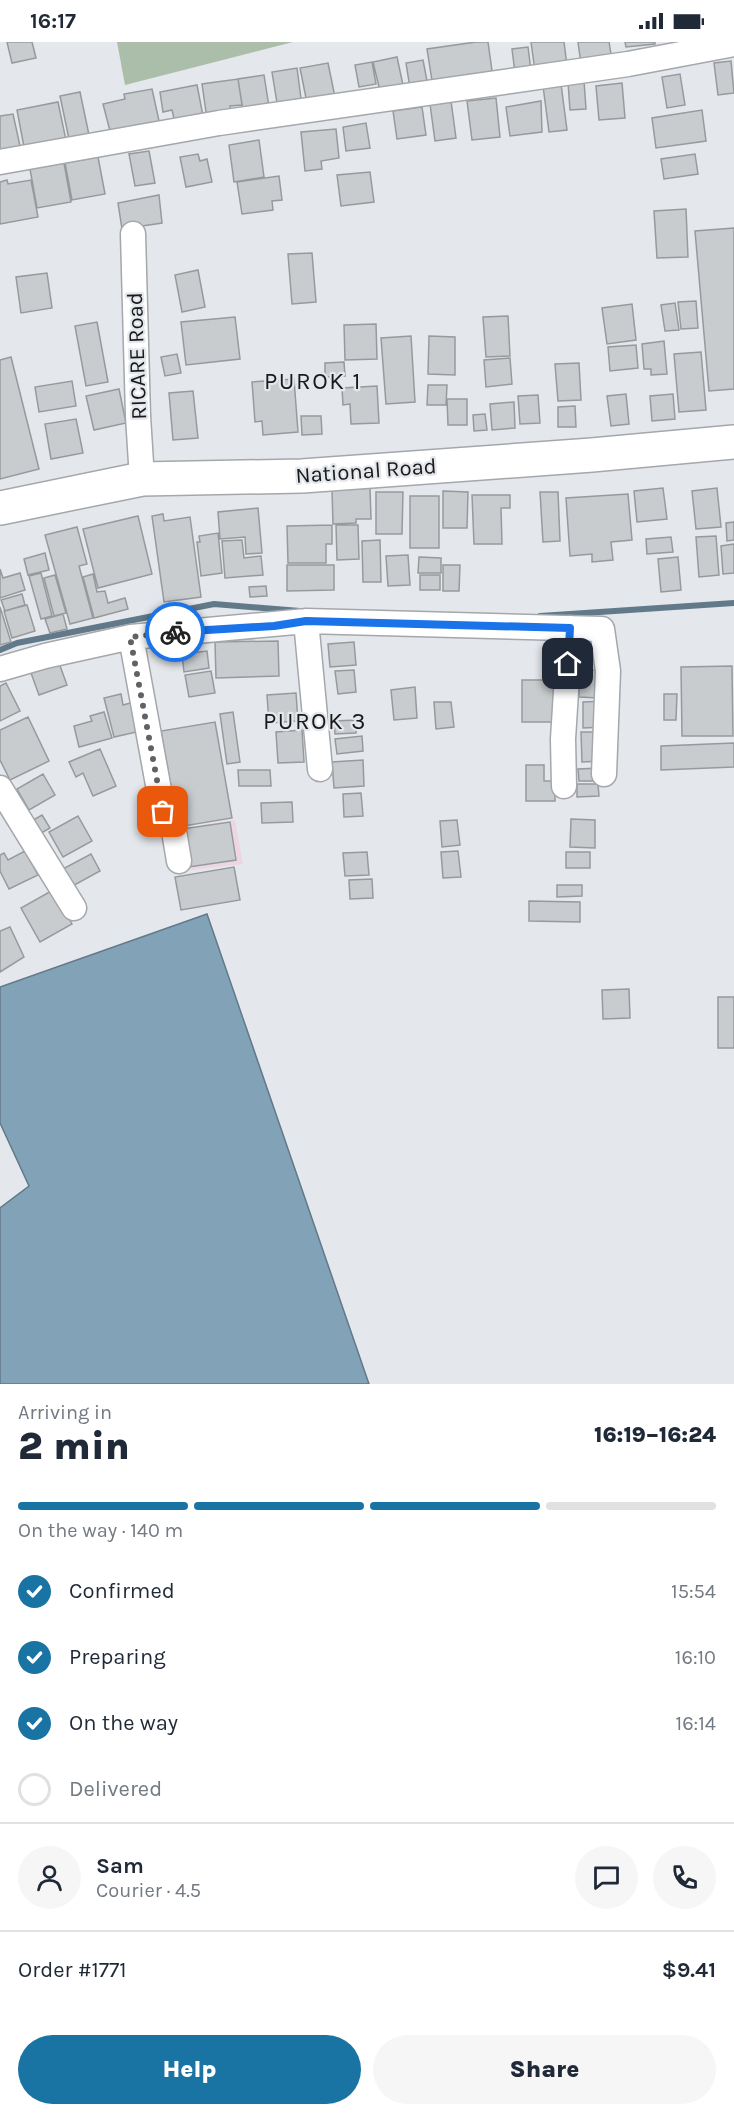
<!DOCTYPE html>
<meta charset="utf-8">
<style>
:root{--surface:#fff;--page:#f6f6f7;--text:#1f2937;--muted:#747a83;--line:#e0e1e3;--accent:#1a74a3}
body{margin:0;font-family:Karla,sans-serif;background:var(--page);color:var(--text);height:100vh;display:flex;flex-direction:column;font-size:22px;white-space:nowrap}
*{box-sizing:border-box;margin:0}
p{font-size:20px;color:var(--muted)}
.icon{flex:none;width:33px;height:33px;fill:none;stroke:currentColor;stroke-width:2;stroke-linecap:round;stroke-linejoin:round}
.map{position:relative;height:1342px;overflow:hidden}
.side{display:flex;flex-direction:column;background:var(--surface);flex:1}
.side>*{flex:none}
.pin{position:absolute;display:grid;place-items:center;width:51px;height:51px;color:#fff;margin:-26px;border-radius:12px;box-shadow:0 3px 9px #0006}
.courier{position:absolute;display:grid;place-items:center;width:60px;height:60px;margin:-30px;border:4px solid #1a73e8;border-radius:50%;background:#fff;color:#222;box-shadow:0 2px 8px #0007}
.head em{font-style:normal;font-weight:800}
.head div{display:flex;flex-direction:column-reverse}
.head{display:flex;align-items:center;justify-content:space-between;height:102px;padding:0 18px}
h1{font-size:39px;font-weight:800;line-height:45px}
.bar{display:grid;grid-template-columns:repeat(4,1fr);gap:9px 6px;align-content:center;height:72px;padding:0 18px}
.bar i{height:8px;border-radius:4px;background:var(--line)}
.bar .selected{background:var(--accent)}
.bar p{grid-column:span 4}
.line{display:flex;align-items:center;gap:15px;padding:0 18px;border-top:2px solid var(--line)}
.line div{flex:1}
.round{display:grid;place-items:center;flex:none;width:63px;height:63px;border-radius:32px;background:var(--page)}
ol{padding:0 18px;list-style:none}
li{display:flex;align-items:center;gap:18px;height:66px}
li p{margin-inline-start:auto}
li .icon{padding:6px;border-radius:50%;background:var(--accent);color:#fff;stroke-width:4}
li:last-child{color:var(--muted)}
li i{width:33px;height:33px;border:3px solid var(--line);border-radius:50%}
.action{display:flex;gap:12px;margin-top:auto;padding:12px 18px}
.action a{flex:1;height:69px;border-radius:36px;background:var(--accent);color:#fff;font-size:24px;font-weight:800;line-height:69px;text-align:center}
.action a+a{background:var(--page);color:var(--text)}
.status{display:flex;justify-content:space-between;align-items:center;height:42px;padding:0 30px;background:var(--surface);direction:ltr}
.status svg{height:16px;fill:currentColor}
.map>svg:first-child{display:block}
</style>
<div class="status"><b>16:17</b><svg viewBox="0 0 49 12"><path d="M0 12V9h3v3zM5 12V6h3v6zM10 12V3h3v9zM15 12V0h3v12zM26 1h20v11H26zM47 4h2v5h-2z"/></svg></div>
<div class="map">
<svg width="734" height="1342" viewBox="0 0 734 1342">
<rect width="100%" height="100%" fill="#e4e7eb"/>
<path fill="#edd6e1" d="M235,778L243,822L181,829L175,787Z"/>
<path fill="#aabeaa" d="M117,0H293L125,43Z"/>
<path fill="#82a2b8" stroke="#627989" stroke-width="1.5" d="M207,872L369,1342H0V1166L29,1144L0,1081V945Z"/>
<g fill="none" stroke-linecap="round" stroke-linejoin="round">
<path stroke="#627989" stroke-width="6" d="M540,574L734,561
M0,608L17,601L214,562L300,569"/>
</g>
<path fill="#c9cccf" stroke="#979a9d" stroke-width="1.5" d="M7,0H32L36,16L12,21Z
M476,0H488L493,36L433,45L427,7Z
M531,0H564L567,24L535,29Z
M578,0H609L612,18L581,22Z
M625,0H655V2L626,5Z
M528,5L531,29L515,31L512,7Z
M397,15L403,43L380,49L373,20Z
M423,18L428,44L410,46L406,21Z
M731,19L734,51L718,53L714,21Z
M372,20L376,42L359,45L355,23Z
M328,21L336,60L308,66L300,26Z
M297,26L302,64L278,67L272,30Z
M680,32L685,63L667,66L662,35Z
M264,33L270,71L244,74L238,37Z
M238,37L242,63L230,64L231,74L207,77L202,42Z
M584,39L586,67L570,68L568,40Z
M622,41L625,76L599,78L596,44Z
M561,42L567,88L549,90L543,44Z
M197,43L204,79L176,85L172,68L163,70L160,50Z
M152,47L161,88L110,89L103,62L125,57L124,52Z
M80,50L89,93L69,97L60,54Z
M496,56L500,95L472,98L467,59Z
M451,59L456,96L435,99L430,62Z
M541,59L542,90L510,94L506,65Z
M58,60L67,103L24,105L17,68Z
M422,65L426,93L397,97L393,69Z
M702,68L706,99L656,106L652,76Z
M13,72L20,104L0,108V74Z
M366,81L370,106L346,109L343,85Z
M336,87L339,116L321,119L322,127L305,129L301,90Z
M259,98L264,135L234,140L229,103Z
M149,109L155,141L135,144L129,112Z
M198,112L200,119L207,117L212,140L186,145L180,115Z
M695,112L698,132L664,137L661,117Z
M98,115L105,152L72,158L65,121Z
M64,121L71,160L37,166L30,127Z
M370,130L374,160L341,164L337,133Z
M279,134L282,158L272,159L273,168L242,172L237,140Z
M7,138L8,142L31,138L38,175L0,182V140Z
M159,153L162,181L122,187L118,161Z
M686,167L688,215L657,216L654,169Z
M734,186V347L709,349L695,189Z
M312,211L316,260L292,262L288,212Z
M198,228L205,265L182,270L175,233Z
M47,231L52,266L21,271L16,235Z
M696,259L698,286L681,287L678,260Z
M675,261L679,288L665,289L661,263Z
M632,262L636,298L607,302L602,266Z
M508,274L510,314L486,315L483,275Z
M235,275L240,317L186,323L181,280Z
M97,280L108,340L86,344L75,284Z
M376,282L377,317L345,318L344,283Z
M411,294L415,360L386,362L381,296Z
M429,294L455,295V333L428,332Z
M664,299L667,332L651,333V327H644L642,302Z
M636,303L638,326L610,329L608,305Z
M701,310L706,368L679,370L674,312Z
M177,312L181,331L165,334L161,315Z
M11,315L39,427L0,437V318Z
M510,316L512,342L486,345L484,318Z
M344,320L345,334L325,335V321Z
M579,321L581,358L558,359L555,322Z
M294,337L298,390L263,393L262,379L255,380L252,340Z
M72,339L76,364L39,370L35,345Z
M428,343H447L446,363H427Z
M377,344L379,381L351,382L350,362L343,363L342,346Z
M119,347L126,381L94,388L86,354Z
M193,349L198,396L173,398L169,351Z
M626,352L629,382L611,384L607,354Z
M673,352L675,377L652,379L650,354Z
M538,353L540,381L520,382L518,354Z
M447,357H467V383H448Z
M514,360L515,386L492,388L490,362Z
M575,364L576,385H558V365Z
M485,372L487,388L474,389L473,373Z
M301,374H321L322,392L302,393Z
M76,377L83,411L51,417L45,382Z
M370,446L371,477H356V481L333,482L332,448Z
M663,446L667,477L637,480L634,449Z
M717,446L721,485L696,487L692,449Z
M443,449L468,450L467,486H443Z
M376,450H403L402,492H376Z
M540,450H558L560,499L543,500Z
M628,452L632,498L611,500L613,518L592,520V512L570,514L566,456Z
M472,453H510V466H501L502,502H474Z
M410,454H439V506H410Z
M258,466L262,511L246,512L245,495L220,497L218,470Z
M163,472L164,479L190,475L201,555L164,560L152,474Z
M138,474L152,532L98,546L83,487Z
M734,480V498L727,499L726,481Z
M332,483V502H326V521H288L287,484Z
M336,483H358L359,517L337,518Z
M77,485L87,522L79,524L93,576L70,582L45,493Z
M218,491L222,531L201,534L197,500H200L199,494Z
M716,494L719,533L699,535L696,495Z
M671,495L673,510L647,512L646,497Z
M242,498L244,516L261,514L263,533L225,536L222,499Z
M380,498L381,540H363L362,499Z
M734,502V531L723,532L721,504Z
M45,511L49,528L28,533L24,517Z
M408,513L410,543L388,544L386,514Z
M419,515L441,516V531H418Z
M678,515L681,548L661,550L658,517Z
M287,523H334V548L287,549Z
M443,523H460L459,549H443Z
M0,527L3,536L20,531L25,548L0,556Z
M41,531L52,574L41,577L29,534Z
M93,532L97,550L105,549L108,561L125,556L128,567L94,576L83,535Z
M55,533L66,571L54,574L44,536Z
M420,533H440V548H420Z
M266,544L267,554L250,555L249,545Z
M22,552L25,563L5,569L1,558Z
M27,563L35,589L12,596L4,569Z
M0,565L11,600L0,603Z
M63,572L67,587L50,591L45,577Z
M278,599L279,634L216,636L215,600Z
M354,600L356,623L330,625L328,602Z
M207,609L209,626L184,630L182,612Z
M59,621L67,643L39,653L31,631Z
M732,624L733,694H682L681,625Z
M354,628L356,650L338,652L335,629Z
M579,628H599V656L579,655Z
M211,629L215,651L189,655L185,633Z
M522,638H554V680H522Z
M6,641L20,669L0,679V644Z
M415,645L417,676L394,678L391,648Z
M296,651L298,679L269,681L267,653Z
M121,652L123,663L134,660L141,689L114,695L104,656Z
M664,652H677L676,678H664Z
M603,659L604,685L583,686V660Z
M434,660H451L454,685L436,687Z
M104,670L112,696L79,705L74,684L92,679L90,674Z
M233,670L240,720L227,722L220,672Z
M28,675L49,719L10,738L0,718V688Z
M356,678V691L335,692L334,679Z
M215,680L232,776L178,785L161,689Z
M302,688L304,720L278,721L276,690Z
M581,690H603V719L582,720Z
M362,694L363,709L337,712L335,697Z
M734,701V725L661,728V704Z
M100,707L116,744L93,754L83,731L76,735L69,720Z
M363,718L364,744L334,746L332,720Z
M526,723H544V739H555V759H526Z
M600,726V739H579L578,727Z
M238,728H270L271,744H239Z
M43,732L55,753L29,768L17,747Z
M577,742H598L599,754L577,755Z
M361,751L363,774L344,775L343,752Z
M292,760L293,780L262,781L261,761Z
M42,773L50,786L38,793L30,780Z
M78,774L92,799L63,815L49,790Z
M571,777L595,778V806L570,805Z
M457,778L460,803L442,805L440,779Z
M230,780L236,818L182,826L176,788Z
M25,809L38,833L9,847L0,829V813L4,811L8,818Z
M458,809L461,835L443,836L441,810Z
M367,810L369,833L345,834L343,811Z
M566,810H590V826H566Z
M91,812L100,829L69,846L59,829Z
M234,825L240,858L181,868L175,835Z
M372,837L373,856L350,857L349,838Z
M557,843H582V854L557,855Z
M53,848L72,882L40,900L21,866Z
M529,859L580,860V880L529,879Z
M10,885L24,915L0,930V889Z
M629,947L630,976L603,977L602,948Z
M718,955H734V1006H718Z"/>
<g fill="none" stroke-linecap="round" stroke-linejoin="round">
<g stroke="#a4a7ab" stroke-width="27">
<path id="street" d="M0,120L219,81L628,22L734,2
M133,192L138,374L142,437
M306,579L320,727
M131,595L163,770L173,783L179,819
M0,627L45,614L131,595L306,579L602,587L608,629L604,732
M564,744L563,697L570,586
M0,746L74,866"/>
</g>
<g stroke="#a4a7ab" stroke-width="36">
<path id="secondary" d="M0,466L142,437L302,434L592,413L734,400"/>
</g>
<use href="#street" stroke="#fff" stroke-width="24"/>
<use href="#secondary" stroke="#fff" stroke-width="33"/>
</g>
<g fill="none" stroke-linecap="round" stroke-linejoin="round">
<path stroke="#606264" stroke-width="6" stroke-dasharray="0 10.8" d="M163,770L130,595L175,590"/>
<path stroke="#1a73e8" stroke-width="8" d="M175,590L274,584L306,579L570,586L568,622"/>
</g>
<g text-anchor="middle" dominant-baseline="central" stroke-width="4.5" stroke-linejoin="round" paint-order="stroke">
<g font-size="22" fill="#191a1c" stroke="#e4e7eb">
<text transform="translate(137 314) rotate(-92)">RICARE Road</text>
<text transform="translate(366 429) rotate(-4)">National Road</text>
</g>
<g font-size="24" letter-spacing="1.5" fill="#191a1c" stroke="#e4e7eb">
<text x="313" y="339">PUROK 1</text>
<text x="315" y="679">PUROK 3</text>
</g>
</g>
</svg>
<div class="pin" style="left:163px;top:770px;background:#ea580c"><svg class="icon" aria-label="bag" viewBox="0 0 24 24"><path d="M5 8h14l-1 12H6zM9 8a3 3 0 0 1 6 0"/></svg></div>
<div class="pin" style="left:568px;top:622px;background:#1f2937"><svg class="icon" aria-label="home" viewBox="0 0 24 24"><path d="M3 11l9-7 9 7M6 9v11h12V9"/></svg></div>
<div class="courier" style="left:175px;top:590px"><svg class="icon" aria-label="bike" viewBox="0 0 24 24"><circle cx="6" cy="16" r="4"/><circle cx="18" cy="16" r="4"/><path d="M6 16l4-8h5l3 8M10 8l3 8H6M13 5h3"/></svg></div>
</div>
<section class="side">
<div class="head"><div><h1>2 min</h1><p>Arriving in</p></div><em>16:19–16:24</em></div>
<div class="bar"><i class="selected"></i><i class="selected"></i><i class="selected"></i><i></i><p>On the way · 140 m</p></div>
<ol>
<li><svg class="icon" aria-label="check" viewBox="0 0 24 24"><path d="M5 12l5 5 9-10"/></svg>Confirmed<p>15:54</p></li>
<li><svg class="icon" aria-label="check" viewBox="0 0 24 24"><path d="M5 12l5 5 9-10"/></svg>Preparing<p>16:10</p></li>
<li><svg class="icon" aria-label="check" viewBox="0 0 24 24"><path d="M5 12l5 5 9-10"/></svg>On the way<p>16:14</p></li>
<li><i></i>Delivered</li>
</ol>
<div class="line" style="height:108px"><a class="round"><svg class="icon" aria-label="person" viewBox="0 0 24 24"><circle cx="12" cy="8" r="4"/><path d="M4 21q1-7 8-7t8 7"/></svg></a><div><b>Sam</b><p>Courier · 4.5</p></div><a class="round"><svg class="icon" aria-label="chat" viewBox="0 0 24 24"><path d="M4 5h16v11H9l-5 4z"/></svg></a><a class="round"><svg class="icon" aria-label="phone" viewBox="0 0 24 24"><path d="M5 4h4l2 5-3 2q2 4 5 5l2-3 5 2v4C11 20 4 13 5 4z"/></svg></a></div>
<div class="line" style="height:78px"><div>Order #1771</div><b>$9.41</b></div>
<div class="action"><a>Help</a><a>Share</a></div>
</section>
